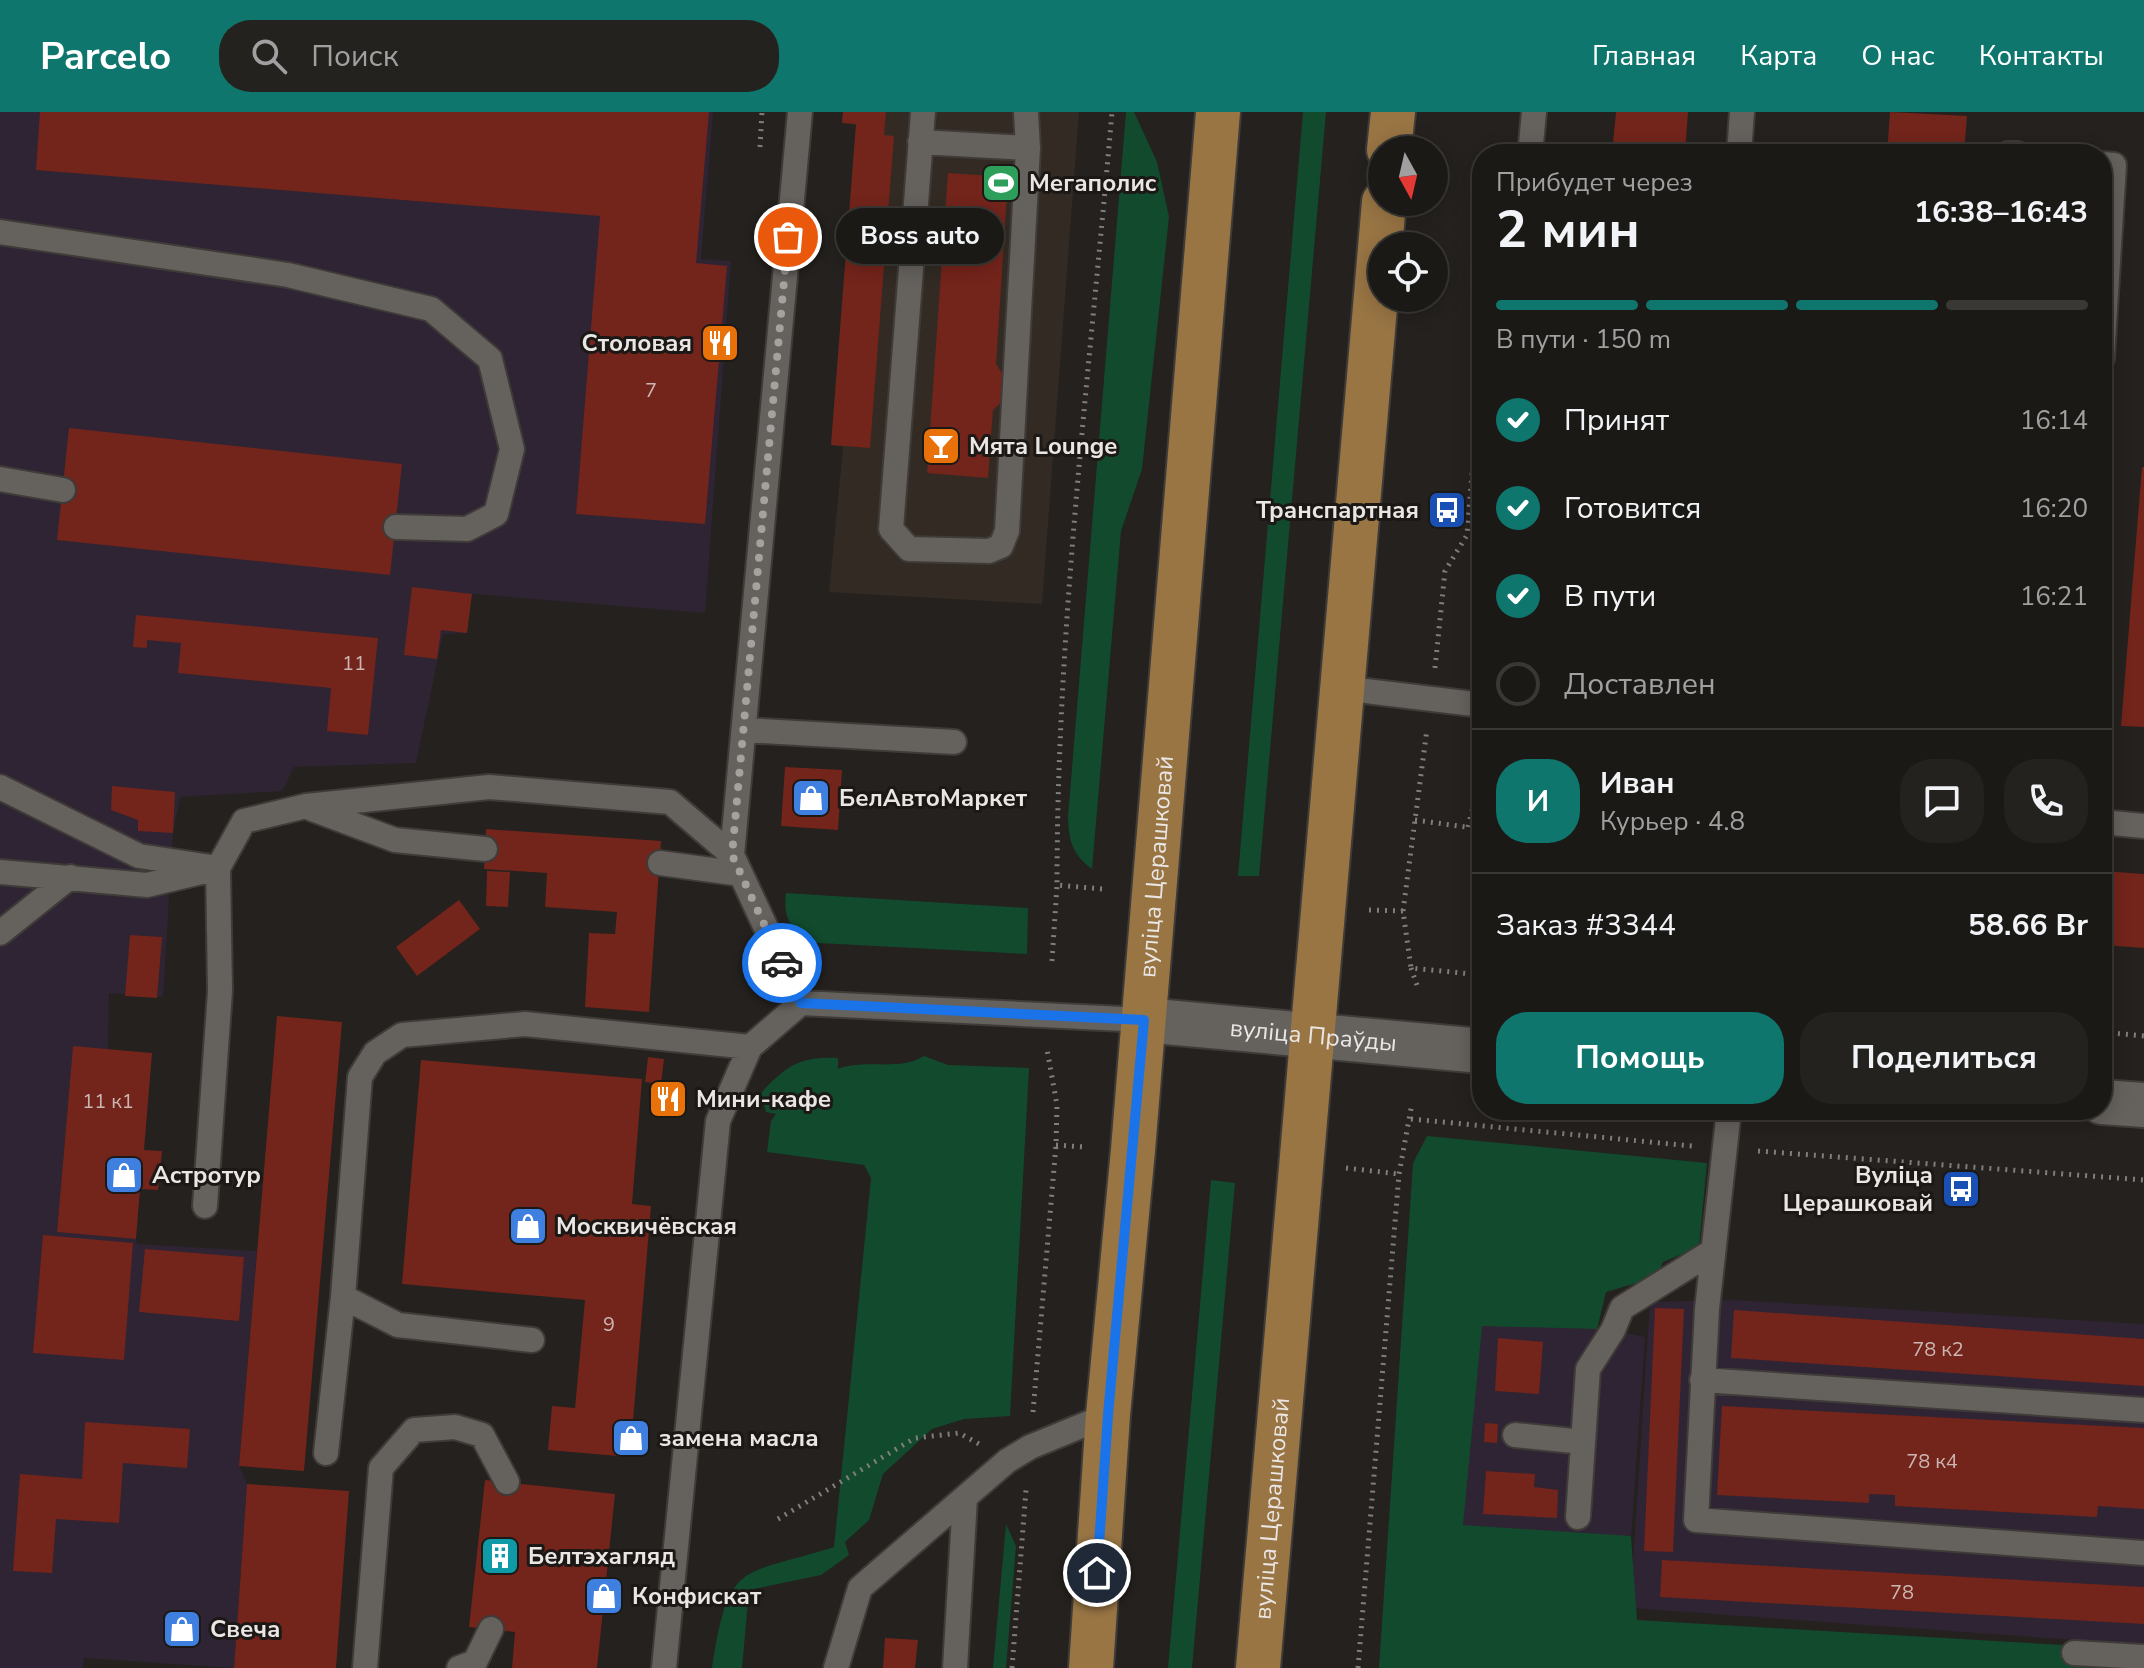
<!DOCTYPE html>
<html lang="ru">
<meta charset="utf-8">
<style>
:root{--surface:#1b1916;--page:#24221f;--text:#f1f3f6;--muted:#a0a0a1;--line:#393835;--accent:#0f766e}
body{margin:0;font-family:"Nunito Sans",sans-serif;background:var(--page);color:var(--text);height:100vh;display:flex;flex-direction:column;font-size:30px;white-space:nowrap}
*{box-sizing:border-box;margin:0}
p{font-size:26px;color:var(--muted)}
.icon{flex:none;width:44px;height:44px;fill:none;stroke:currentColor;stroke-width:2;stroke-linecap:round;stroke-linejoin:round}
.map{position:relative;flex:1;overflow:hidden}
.sheet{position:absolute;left:1472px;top:32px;width:640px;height:976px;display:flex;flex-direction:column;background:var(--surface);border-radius:32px;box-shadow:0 4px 20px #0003,0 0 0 2px var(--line)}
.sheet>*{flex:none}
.needle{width:52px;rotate:172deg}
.buttons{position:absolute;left:1368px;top:24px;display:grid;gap:16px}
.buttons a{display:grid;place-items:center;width:80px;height:80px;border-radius:50%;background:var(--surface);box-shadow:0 4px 20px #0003,0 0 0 2px var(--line);font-size:40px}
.pin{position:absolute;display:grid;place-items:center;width:68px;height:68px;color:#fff;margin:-34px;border:4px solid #fff;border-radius:50%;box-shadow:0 2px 8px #0007}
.courier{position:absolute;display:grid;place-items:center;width:80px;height:80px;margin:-40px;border:6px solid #1a73e8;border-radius:50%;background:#fff;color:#222;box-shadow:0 2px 10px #0007}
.bubble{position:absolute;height:56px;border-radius:28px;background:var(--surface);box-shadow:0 4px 20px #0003,0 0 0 2px var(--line);font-size:26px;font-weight:700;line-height:56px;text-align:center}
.overview em{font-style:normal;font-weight:700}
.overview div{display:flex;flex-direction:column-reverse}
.overview{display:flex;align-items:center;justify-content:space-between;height:136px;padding:0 24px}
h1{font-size:52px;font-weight:700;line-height:60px}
.bar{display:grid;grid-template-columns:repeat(4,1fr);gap:12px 8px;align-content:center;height:96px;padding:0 24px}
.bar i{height:10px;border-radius:6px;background:var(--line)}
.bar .current{background:var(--accent)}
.bar p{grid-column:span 4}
.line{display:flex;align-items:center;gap:20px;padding:0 24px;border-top:2px solid var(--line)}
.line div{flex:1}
.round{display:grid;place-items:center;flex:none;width:84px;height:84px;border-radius:32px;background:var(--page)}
ol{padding:0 24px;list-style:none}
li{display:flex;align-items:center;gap:24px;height:88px}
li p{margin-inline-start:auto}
li .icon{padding:8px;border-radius:50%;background:var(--accent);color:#fff;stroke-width:4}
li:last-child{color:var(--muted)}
li i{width:44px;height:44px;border:4px solid var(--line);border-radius:50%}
.primary-button{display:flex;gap:16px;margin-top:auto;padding:16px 24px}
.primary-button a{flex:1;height:92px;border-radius:32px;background:var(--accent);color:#fff;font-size:32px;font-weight:700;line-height:92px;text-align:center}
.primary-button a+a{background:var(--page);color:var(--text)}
header{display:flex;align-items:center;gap:48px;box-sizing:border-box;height:112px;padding:0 40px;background:var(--accent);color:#fff}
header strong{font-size:38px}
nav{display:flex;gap:44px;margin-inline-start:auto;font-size:28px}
.search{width:560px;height:72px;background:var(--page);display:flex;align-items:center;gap:20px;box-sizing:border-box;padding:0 28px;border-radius:32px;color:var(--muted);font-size:30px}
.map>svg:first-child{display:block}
</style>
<header>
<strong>Parcelo</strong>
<div class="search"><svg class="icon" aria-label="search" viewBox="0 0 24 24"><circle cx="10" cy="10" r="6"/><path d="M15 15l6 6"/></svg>Поиск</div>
<nav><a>Главная</a><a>Карта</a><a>О нас</a><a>Контакты</a></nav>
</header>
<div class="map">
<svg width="2144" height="1556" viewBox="0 0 2144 1556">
<rect width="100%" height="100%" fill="#24211e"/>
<path fill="#322a23" d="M843,0H1079L1042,492L829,480L843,335L831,333L856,13L842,11Z"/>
<path fill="#2f2433" d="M0,0H713L701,147L731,149L705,501L472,482L467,521L443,522L416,651L294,655L282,679L180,685L173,721L163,885L109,881L108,938L73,935L57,1120L136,1127L137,1132L257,1139L239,1353L247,1372L234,1556L84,1546L83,1556H0Z
M1734,1188L2144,1212V1533L1630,1496L1650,1190Z
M1441,1203L1613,1218L1645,1225L1622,1556H1412Z"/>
<path fill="#124a2d" d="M1126,0H1134L1157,50L1169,105L1142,357L1121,419L1092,757C1072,742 1069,729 1068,705Z
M1303,0H1326L1259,764H1238Z
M786,781L1028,796L1027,842L818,831C794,820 782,809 786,781Z
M924,944L948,953L1029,956L1010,1304L964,1307L932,1317L883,1362L869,1408L845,1430L849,1443L821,1463L749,1478L742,1556H712C729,1447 739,1465 834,1435L871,1066L864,1053L767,1040L771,1009L776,1002L766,1000L761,981C786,954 800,944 838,946V957C866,946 898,960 924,944Z
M1427,1024L1707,1051L1699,1135L1663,1150L1657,1165L1606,1180L1597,1217L1482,1214L1463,1413L1631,1424L1637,1508L2115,1536L2127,1556H1379L1413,1051Z
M1211,1068L1235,1071L1192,1556H1168Z
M1006,1412L1016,1434L1006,1556H993Z"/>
<path fill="#73241b" d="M40,0H709L696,151L727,154L705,412L576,402L600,104L36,58Z
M843,0H886L884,23L894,24L870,336L831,333L856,12L842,11Z
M1616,0H1688L1685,42H1612Z
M1890,0L1967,4L1964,42H1887Z
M948,61L1008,65L996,252L1004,264L1002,290L993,298L988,366L927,361Z
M69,316L402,352L390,463L57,428Z
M2142,355H2144V615L2121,614Z
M412,475L472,482L467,521L441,518L437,547L404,543Z
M136,503L378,526L368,623L327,619L331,576L178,561L181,531L147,528V536L133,535Z
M785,655L842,658L838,718L781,714Z
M112,674L175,680L173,721L138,719V708L111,698Z
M486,717L661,729L649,900L585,895L589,821L615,822L617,800L545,795L547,761L484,757Z
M487,759L510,760L508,795L486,794Z
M2102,759L2144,762V836L2102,833Z
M459,788L480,817L417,864L396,835Z
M130,823L162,825L157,886L125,884Z
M277,904L342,910L304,1359L239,1354Z
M73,934L152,941L144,1038L162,1039L158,1078L140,1077L136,1127L57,1120Z
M648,945L664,947L661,972L645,970Z
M421,948L642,967L632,1092L651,1094L630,1345L548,1338L552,1294L575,1296L585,1188L402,1172Z
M661,974L676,975L674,1000L659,999Z
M43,1123L133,1131L124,1248L33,1241Z
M145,1137L244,1145L239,1209L139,1200Z
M1655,1196L1684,1197L1673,1440L1644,1439Z
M1734,1198L2144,1227V1274L1731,1246Z
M1498,1226L1543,1230L1539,1282L1495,1279Z
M1722,1294L2144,1316V1397L2098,1394L2097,1405L1895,1394V1383L1869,1382V1391L1717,1383Z
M85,1310L190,1317L187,1356L123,1351L119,1411L56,1407L52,1461L13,1459L20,1362L82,1367Z
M1485,1311L1498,1312L1497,1331L1484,1330Z
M1486,1359L1535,1362L1534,1375L1558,1378L1557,1406L1483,1402Z
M485,1368L615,1382L597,1556H512L515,1520L469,1515Z
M247,1372L349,1379L336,1556H234Z
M1662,1448L2144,1475V1512L1660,1485Z
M885,1526L918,1528L915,1556H883Z"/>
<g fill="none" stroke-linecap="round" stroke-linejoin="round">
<g stroke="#3e3b38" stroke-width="28">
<path id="service" d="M923,0L891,417L909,437L989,439L1001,434L1007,419L1028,36L1026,0
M920,30L1028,36
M1531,32L1534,0
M1739,42L1742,0
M2008,42H2017
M2102,52L2114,53L2102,246
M0,120L288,163L431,197L490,247L512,337L496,402L467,417L396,415
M0,367L63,378
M1341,576L1482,593
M744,618L954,630
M0,675L139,744L218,756L220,879L205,1094
M312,697L395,728L485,737
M2102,710L2144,714
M732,743L800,0
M660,751L741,762
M0,760L147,773L218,756L244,709L306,694L489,675L670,690L732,743L801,891
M0,821L70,765
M1729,998L1707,1197L1696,1408L2144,1441
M532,1228L398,1213L343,1185L360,965L375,941L402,923L525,912L750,935
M1702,1268L2144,1298
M1515,1323L1583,1330
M326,1341L343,1185
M1578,1405L1588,1257L1613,1218L1622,1196L1713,1139
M2074,1541L2144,1545
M365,1556L381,1356L414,1318L455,1315L482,1323L507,1370
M459,1556L475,1550L491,1517
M664,1556L718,1009L750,935L801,891L1144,908
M836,1556L860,1476L1007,1349L1030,1335L1108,1303
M955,1556L965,1386"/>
</g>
<g stroke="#3e3b38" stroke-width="48">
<g id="secondary">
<path id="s1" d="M1144,908L1482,939"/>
<path d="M2102,990L2144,993"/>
</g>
</g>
<g stroke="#3e3b38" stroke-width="48">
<g id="primary">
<path d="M1389,38L1393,0"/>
<path id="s2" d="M1091,1556L1108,1303L1133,1038L1218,0"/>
<path id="s3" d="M1258,1556L1384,90"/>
</g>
</g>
<path stroke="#817e7c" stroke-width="5" stroke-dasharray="2 6" stroke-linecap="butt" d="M760,35L762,0
M1435,556L1445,459L1467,423L1482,240
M1415,708L1480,717
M1468,715L1482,658
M1102,777L1057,773C1057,515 1090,257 1112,0
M1369,798L1403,799L1411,856L1482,863
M1403,799L1427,617
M1052,849L1057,773
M1411,856L1418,876
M2102,920L2144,924
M1411,1007L1692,1034
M1056,1033L1084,1035
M1758,1039L2144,1068
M1346,1056L1399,1062
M1033,1300L1056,1033L1057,993L1047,937
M778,1407L915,1326L959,1321L979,1332
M1012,1556L1026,1378
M1358,1556L1399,1062L1412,991"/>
<use href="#service" stroke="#65615d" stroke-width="24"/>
<use href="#secondary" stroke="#65615d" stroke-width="44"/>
<use href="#primary" stroke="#997544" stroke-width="44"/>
</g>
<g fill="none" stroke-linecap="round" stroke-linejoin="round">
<path stroke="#a4a19f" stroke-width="8" stroke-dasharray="0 14.4" d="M782,851L732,743L788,125"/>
<path stroke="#1a73e8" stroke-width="10" d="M782,851L801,891L1144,908L1108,1303L1097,1461"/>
</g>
<defs>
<g id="stadium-square" transform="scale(2)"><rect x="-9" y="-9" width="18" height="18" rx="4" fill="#2e9e5b" stroke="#1b1815"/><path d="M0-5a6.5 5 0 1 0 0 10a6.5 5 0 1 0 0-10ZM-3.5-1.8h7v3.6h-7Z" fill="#fff"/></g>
<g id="restaurant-square" transform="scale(2)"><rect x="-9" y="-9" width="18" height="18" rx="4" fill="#e8710a" stroke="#1b1815"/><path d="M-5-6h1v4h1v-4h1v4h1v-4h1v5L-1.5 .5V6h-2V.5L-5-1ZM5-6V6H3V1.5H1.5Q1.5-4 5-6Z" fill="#fff"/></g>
<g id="bar-square" transform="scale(2)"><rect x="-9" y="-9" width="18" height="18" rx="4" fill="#e8710a" stroke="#1b1815"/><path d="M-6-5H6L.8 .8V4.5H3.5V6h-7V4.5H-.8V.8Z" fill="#fff"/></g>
<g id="bus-square" transform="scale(2)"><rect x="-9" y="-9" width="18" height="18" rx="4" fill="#1a4fb4" stroke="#1b1815"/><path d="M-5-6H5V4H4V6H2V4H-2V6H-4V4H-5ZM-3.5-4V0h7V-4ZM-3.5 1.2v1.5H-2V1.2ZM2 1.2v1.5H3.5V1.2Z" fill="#fff"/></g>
<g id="shop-square" transform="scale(2)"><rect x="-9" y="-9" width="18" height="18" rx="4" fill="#3f7fe0" stroke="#1b1815"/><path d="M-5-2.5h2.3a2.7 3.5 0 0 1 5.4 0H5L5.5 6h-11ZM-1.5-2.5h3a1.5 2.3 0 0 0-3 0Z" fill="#fff"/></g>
<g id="building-square" transform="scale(2)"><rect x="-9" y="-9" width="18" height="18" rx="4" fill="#0f9aa8" stroke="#1b1815"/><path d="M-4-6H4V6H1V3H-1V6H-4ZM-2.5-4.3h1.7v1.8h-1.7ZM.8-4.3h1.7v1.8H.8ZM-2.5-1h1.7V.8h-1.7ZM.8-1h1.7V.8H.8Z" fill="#fff"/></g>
</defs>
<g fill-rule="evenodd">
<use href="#stadium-square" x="1001" y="71"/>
<use href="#restaurant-square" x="720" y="231"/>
<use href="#bar-square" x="941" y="334"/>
<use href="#bus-square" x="1447" y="398"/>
<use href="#shop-square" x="811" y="686"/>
<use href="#restaurant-square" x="668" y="987"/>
<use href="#shop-square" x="124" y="1063"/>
<use href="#bus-square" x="1961" y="1077"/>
<use href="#shop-square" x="528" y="1114"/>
<use href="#shop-square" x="631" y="1326"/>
<use href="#building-square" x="500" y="1444"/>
<use href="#shop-square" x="604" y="1484"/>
<use href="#shop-square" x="182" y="1517"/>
</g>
<g text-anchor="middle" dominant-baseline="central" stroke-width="6" stroke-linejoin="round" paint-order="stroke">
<g font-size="20" fill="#ccb6b2">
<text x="651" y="278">7</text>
<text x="354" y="551">11</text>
<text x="108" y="989">11 к1</text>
<text x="609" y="1212">9</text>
<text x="1938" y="1237">78 к2</text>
<text x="1932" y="1349">78 к4</text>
<text x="1902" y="1480">78</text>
</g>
<g font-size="24" font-weight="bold" fill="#e9e6e4" stroke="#1b1815" text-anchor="start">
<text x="1029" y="71">Мегаполис</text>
<text x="692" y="231" text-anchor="end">Столовая</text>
<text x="969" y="334">Мята Lounge</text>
<text x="1419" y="398" text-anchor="end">Транспартная</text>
<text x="839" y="686">БелАвтоМаркет</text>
<text x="696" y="987">Мини-кафе</text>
<text x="152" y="1063">Астротур</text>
<text x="1933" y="1063" text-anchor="end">Вуліца<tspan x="1933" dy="28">Церашковай</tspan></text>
<text x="556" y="1114">Москвичёвская</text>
<text x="659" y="1326">замена масла</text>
<text x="528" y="1444">Белтэхагляд</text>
<text x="632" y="1484">Конфискат</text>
<text x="210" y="1517">Свеча</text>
</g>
<g font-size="24" fill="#e9e6e4" stroke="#1b1815">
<text stroke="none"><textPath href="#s2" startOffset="804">вуліца Церашковай</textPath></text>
<text stroke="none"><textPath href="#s1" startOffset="170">вуліца Праўды</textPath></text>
<text stroke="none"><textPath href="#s3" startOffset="160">вуліца Церашковай</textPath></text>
</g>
</g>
</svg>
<div class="buttons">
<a><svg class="needle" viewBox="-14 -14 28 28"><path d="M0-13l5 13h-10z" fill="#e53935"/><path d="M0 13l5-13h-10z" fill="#a0a0a1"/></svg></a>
<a><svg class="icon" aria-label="locate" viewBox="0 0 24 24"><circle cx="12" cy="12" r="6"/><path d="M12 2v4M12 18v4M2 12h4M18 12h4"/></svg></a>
</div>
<div class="pin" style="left:788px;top:125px;background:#ea580c"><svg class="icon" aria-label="bag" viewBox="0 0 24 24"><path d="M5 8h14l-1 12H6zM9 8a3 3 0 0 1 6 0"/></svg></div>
<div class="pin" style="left:1097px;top:1461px;background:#1f2937"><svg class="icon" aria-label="home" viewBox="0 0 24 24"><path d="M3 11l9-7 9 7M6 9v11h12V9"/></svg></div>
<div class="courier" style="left:782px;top:851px"><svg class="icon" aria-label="car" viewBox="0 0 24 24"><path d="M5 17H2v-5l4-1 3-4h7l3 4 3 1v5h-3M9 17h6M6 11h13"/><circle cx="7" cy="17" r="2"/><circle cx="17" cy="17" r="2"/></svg></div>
<div class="bubble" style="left:836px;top:96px;width:168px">Boss auto</div>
<section class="sheet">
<div class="overview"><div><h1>2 мин</h1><p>Прибудет через</p></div><em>16:38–16:43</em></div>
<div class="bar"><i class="current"></i><i class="current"></i><i class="current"></i><i></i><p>В пути · 150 m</p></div>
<ol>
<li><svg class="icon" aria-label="check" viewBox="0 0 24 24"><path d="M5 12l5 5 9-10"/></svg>Принят<p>16:14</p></li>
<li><svg class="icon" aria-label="check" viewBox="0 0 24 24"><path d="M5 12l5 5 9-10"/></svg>Готовится<p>16:20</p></li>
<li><svg class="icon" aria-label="check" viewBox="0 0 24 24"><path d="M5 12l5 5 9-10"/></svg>В пути<p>16:21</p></li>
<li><i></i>Доставлен</li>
</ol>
<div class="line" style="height:144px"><b class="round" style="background:var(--accent);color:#fff">И</b><div><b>Иван</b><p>Курьер · 4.8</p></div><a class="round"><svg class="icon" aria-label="chat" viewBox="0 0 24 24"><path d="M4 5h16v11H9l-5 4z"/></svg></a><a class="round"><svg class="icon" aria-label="phone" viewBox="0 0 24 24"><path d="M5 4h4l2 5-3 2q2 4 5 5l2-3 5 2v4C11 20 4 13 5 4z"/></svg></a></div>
<div class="line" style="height:104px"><div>Заказ #3344</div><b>58.66 Br</b></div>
<div class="primary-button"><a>Помощь</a><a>Поделиться</a></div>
</section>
</div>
